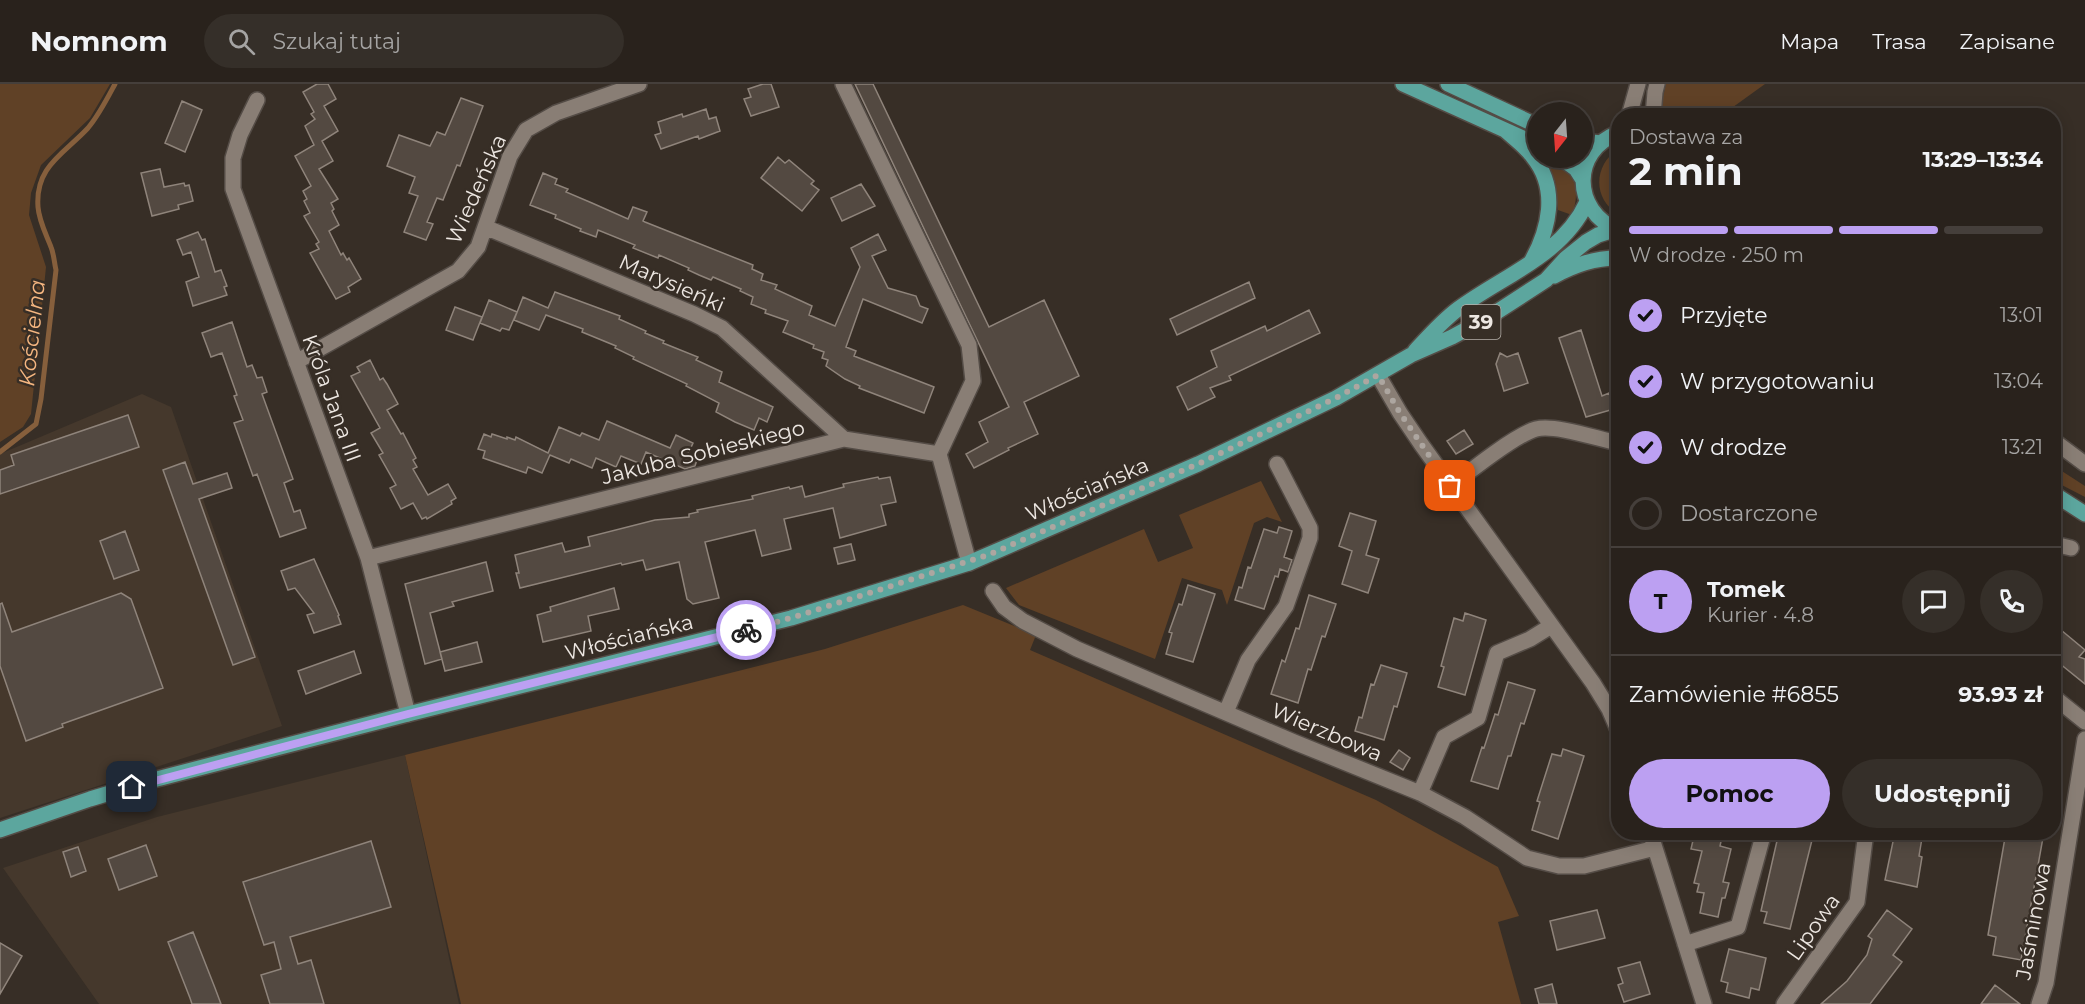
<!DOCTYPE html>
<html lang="pl">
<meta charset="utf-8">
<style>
:root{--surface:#29221c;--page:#352f29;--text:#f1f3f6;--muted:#a5a4a3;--line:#453f3b;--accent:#bca0f2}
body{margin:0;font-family:Montserrat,sans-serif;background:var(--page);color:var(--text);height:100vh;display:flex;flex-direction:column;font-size:22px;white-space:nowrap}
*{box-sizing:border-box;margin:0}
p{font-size:20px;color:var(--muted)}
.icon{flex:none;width:33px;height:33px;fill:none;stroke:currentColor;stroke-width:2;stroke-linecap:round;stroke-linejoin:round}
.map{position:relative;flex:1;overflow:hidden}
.drawer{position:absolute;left:1611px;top:24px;width:450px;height:732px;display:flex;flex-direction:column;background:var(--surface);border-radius:24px;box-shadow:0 3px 15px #0003,0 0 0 2px var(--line)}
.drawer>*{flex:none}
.needle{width:39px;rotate:197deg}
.tools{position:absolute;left:1527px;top:18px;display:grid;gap:12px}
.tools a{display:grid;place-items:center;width:66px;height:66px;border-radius:50%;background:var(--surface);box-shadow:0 3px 15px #0003,0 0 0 2px var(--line);font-size:30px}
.pin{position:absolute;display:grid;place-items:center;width:51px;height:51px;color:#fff;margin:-26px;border-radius:12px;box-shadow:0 3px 9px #0006}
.courier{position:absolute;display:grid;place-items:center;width:60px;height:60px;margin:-30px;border:4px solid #bca0f2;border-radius:50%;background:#fff;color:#222;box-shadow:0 2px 8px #0007}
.head em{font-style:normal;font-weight:700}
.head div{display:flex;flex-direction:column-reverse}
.head{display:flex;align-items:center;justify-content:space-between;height:102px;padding:0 18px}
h1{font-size:39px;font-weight:700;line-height:45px}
.bar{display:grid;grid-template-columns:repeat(4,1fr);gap:9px 6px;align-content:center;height:72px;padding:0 18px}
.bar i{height:8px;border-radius:4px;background:var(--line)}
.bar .current{background:var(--accent)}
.bar p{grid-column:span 4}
.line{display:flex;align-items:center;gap:15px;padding:0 18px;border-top:2px solid var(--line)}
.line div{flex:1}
.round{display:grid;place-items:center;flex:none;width:63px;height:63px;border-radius:32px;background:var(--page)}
ol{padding:0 18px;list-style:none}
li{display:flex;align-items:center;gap:18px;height:66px}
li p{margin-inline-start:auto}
li .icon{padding:6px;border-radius:50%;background:var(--accent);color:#111;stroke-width:4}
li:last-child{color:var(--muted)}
li i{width:33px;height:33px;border:3px solid var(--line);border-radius:50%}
.action{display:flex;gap:12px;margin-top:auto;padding:12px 18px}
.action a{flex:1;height:69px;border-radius:36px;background:var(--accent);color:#111;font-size:24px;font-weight:700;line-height:69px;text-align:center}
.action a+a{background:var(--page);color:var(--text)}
header{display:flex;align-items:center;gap:36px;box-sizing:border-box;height:84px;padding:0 30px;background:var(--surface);border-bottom:2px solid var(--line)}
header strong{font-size:28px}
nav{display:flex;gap:33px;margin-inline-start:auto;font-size:21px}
.search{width:420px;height:54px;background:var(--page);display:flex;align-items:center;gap:15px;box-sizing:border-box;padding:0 21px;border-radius:33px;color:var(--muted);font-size:22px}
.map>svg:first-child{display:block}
</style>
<header>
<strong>Nomnom</strong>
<div class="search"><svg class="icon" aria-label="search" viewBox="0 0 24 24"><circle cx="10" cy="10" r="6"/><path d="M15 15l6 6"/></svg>Szukaj tutaj</div>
<nav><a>Mapa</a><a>Trasa</a><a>Zapisane</a></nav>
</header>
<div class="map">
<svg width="2085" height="920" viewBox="0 0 2085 920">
<rect width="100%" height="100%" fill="#372e26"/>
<path fill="#45382c" d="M142,310L171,323L282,642L0,734V370Z
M405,671L459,920H99L3,784L157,733Z"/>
<path fill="#604126" d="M0,0H110L90,34L41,81L31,109L29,131L46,183L31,330L23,343L0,358Z
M1666,0H1765L1722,31L1660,32L1661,21Z
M1618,65V130C1592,114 1594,81 1618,65Z
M1543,74C1574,80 1582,103 1572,131L1558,126L1555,97Z
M2054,382L2085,402V413L2054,397Z
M1261,397L1282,438L1267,433L1254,439L1227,521L1222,506L1182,494L1155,575L1019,521L1006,504L1144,445L1158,478L1193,464L1179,431Z
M963,521L1036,551L1030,566L1376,716L1498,783L1519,832L1498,838L1521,920H461L405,671L825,565Z"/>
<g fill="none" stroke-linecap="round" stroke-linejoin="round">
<path stroke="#865f3c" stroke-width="5" d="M0,368L36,340L41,315L56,186C54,178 54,170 51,163C46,150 39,137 38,123C35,82 64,70 88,44C99,31 107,15 115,0"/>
</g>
<path fill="#534941" stroke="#8f847b" stroke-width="1.5" d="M317,0H328L336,15L324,22L338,47L322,57L333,77L319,85L338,115L331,119L334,125L332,127L339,141L329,147L341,171L343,169L347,176L349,174L361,195L348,203L350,208L336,215L310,169L319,165L316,160L319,158L304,132L310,129L304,117L307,115L303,107L311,102L295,72L314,61L305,42L315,35L311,30L314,28L303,8Z
M763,0H771L779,23L751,32L744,15L751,13L748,5Z
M855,0H873L989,243L1044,216L1079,292L1024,318L1038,350L1008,364L1009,366L974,384L966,370L988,358L979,338L1009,323Z
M461,14L483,22L460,82L457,81L443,116L437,114L427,138L433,140L426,156L404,148L418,112L409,109L415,93L387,82L399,51L430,62L437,48L445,51Z
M182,17L202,26L185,68L165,59Z
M706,25L709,35L716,33L720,47L699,55L698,52L661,65L655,51L661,49L658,38L682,30L683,33Z
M778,73L785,79L789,76L814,97L811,100L819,106L802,127L761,94Z
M160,85L164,103L184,99L185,102L189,101L193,117L178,121L179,125L152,132L141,89Z
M543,89L557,95L555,100L568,105L566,108L592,119L628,135L633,123L647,128L643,137L645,138L753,181L752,185L763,190L761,196L777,201L775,205L812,222L809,231L835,242L860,183L851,164L878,150L886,166L872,172L888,204L916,212L920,222L928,225L922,239L863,215L846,263L856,267L854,272L934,303L924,329L859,304L860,302L845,295L826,282L828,276L822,274L824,268L813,264L814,261L783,248L788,237L765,229L766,226L751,220L753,213L740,207L741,205L713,193L711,196L699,191L688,186L689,184L659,171L658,174L633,164L635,161L598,146L596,153L580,147L581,145L555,134L556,131L530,121Z
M861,100L875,122L842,137L831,114Z
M198,148L202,156L205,155L215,188L221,186L227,202L224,203L227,211L193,222L186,198L199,193L191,168L183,171L177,156Z
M1249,198L1255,214L1177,251L1170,235Z
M555,208L620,232L619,235L646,247L645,249L664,257L663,259L698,273L696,276L722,288L719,298L773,323L767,338L759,334L754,346L735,338L716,328L719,319L686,302L687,300L633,275L634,273L615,264L616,262L582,248L583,245L546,231L539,246L514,236L523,213L548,224Z
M489,216L517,228L509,246L502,244L500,247L480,239Z
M455,223L482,233L473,256L446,246Z
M1309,226L1320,249L1229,292L1231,296L1210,304L1215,313L1188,326L1177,303L1217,283L1211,267L1265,242L1267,247Z
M232,238L247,283L252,281L257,294L262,293L267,308L262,310L293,395L284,399L294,428L300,426L306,444L280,453L257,390L253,392L234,339L243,336L234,312L237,311L222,269L211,273L202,249Z
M1581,246L1602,312L1609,309L1614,325L1586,333L1559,254Z
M1500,269L1507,273L1518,269L1528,299L1504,307L1496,280Z
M370,276L380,296L383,294L387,300L398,320L387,326L401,350L403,349L416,374L413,376L417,383L413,385L428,411L448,400L456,414L451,417L452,420L427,435L426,433L422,435L413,419L401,425L390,404L396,401L379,371L383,369L371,349L380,344L351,292L360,288L357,283Z
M128,331L139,363L0,410V386L14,381L11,371Z
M607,337L670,364L676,351L693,359L687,372L697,376L695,382L685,385L646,368L641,380L621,372L616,383L596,374L592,384L571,375L569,379L550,371L542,389L528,383L526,389L483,374L485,367L478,365L484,350L491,353L492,350L507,355V353L515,356L516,353L548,369L559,343L580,352L582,349L599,356Z
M1464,346L1473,360L1456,370L1447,357Z
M185,378L193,400L227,389L232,404L199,415L255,573L233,581L163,386Z
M878,393L879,395L890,393L896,418L881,421L886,441L840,454L833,424L784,435L791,465L762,472L755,446L705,458L719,514L693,520L687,515L679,478L646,486L643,476L622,481L621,479L520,504L516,489H519L515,471L562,459L565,468L590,462L588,453L655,436L689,433V430L698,428L697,426L753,415L752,412L789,403L790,405L802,402L805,413L844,403L843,400Z
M1350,429L1376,437L1366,471L1379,475L1368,509L1342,500L1352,467L1339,462Z
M1279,443L1292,447L1284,473L1292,476L1288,488L1280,485L1278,493L1275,492L1264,525L1235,516L1239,503L1242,504L1248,483L1251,484L1264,445L1277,449Z
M125,447L139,486L114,495L100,457Z
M851,460L855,476L838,480L834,464Z
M314,475L339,531L338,532L341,540L314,549L307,531L314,529L295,504L288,506L281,487Z
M486,478L493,507L452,518L454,522L430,529L442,575L425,580L405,500Z
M1188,501L1215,510L1193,578L1166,570L1172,549L1169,548L1179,520L1182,521Z
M614,504L619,525L588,532L591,547L543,558L537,531L551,527L550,523Z
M121,509L131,515L163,604L62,640L63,643L26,657L0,582V520L2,519L12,548Z
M1309,511L1336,520L1325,553L1322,552L1311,586L1308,585L1298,619L1271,610L1282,576L1285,578L1296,544L1299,545Z
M1465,529L1486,536L1465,611L1438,603L1444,583L1441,582L1454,534L1463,537Z
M2061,546L2085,566L2079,573L2085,575V600L2054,575V555Z
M477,558L482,578L445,587L440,568Z
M354,567L361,589L306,610L298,587Z
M1381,581L1407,589L1397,623L1394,622L1384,656L1355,647L1359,633L1362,634L1371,600L1374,601Z
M1508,598L1535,606L1524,640L1521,639L1511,672H1508L1498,705L1471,697L1482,663L1484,664L1495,630L1498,631Z
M1563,665L1584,672L1558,755L1532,746L1540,718L1537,717L1552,670L1561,672Z
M1399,666L1410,674L1403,686L1390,678Z
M1695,748H1723L1720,762L1731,765L1723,798L1729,799L1725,814H1722L1718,833L1700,829L1704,809L1697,808L1699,800L1694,799L1702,767L1691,765Z
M1779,748H1814L1790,845L1764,839L1767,828L1761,827Z
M1895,748H1923L1919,772L1922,773L1917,803L1885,796Z
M2006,748H2044L2021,876L1993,871L1996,853L1988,851Z
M371,757L391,823L290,853L298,880L311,876L324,920H270L261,891L281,885L274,858L264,861L243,798Z
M146,761L157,792L119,806L108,775Z
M78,763L86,787L71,793L63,768Z
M1597,826L1605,854L1557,866L1550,837Z
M1887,826L1912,845L1893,871L1902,878L1870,920H1821L1847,897L1867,871L1872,855L1868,852Z
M193,848L215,904L221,920H192L190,914L168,858Z
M0,859L22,872L0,910Z
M1729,865L1766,874L1759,906L1751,904L1749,914L1726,908L1728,899L1721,897Z
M1640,878L1650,910L1624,918L1618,901L1623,899L1618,884Z
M1552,900L1557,920H1539L1535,905Z
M1995,901L2020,920H1981Z"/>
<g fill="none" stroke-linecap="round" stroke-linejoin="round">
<g stroke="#544c46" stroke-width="18">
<path id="minor" d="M843,0L969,261L973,297L939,370
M257,16L240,51L233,74V105L368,474L408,630
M1629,32L1638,0
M1653,32L1655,8L1657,0
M485,143L694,230L722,244L844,355
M296,278L458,187L478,163L510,72L526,46L556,29L639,0
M1378,291L1400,329L1421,360L1593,599L1609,625L1618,646
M2054,357L2085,380
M1451,402C1470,387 1515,351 1536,345C1555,340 1598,355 1618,359
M2054,460L2071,464
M368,474L844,355L939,370L969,479
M993,507L1004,523L1023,537L1077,565L1294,658L1420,709L1465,733L1527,774L1559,782H1584L1655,764
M2054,613L2085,638
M1226,628L1248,576L1286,522L1310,454V444L1277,380
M1420,709L1444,653L1478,634L1497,569L1530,555L1551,542
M1650,748L1704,920
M1685,860L1738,843L1764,748
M1784,920L1857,818L1866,748
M2039,920L2046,899L2085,655"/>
</g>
<g stroke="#544c46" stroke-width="18">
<path id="major" d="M1403,0L1538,61
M1448,0L1538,42
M1506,47C1515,55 1526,63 1533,73C1559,105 1549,146 1531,178
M1618,49C1571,67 1572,127 1618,146
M1582,57L1601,59
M1561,74L1576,85L1583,96
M1554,192C1575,181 1594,174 1618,174
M1415,267C1429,252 1442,237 1458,225C1504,191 1562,172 1587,118
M2054,410L2085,430
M0,746L90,715L153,696L408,630L791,534L969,479L1198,380L1336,314L1411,271L1452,253L1489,233L1546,196L1566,174L1586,158L1598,151L1617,145"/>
</g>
<use href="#minor" stroke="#897e75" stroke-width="15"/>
<use href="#major" stroke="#5ca69e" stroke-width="15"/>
</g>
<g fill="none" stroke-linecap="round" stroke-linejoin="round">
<path stroke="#ada6a0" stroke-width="6" stroke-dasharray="0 10.8" d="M746,546L791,534L988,471L1198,380L1336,314L1378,291L1400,329L1450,402"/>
<path stroke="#bca0f2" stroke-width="8" d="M132,703L408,630L746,546"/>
</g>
<g text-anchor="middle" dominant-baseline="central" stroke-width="5" stroke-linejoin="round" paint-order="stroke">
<rect fill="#372e26" stroke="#b6b0aa" stroke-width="1.5" x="1461.5" y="221" width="39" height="34" rx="4.5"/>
<g font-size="20" font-weight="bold" fill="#ede7e2">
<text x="1481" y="238">39</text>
</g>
<g font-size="21" fill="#ede7e2" stroke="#372e26">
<text transform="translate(476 105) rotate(-66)">Wiedeńska</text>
<text transform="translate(672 199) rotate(24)">Marysieńki</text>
<text transform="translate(332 314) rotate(70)">Króla Jana III</text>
<text transform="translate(703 368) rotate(-14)">Jakuba Sobieskiego</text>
<text transform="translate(1087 405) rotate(-23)">Włościańska</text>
<text transform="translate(629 553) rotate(-14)">Włościańska</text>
<text transform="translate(1327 648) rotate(23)">Wierzbowa</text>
<text transform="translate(2033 837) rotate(-80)">Jaśminowa</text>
<text transform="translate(1813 843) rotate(-55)">Lipowa</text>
</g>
<g font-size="22" font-style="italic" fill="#f5b680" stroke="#372e26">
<text transform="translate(32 249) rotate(-84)">Kościelna</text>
</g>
</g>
</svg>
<div class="tools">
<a><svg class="needle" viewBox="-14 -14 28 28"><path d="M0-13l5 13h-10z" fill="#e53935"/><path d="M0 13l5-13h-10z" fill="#a5a4a3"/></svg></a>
</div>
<div class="pin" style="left:1450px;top:402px;background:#ea580c"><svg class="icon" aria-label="bag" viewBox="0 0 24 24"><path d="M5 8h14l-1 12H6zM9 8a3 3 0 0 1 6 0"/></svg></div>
<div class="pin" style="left:132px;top:703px;background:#1f2937"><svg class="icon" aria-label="home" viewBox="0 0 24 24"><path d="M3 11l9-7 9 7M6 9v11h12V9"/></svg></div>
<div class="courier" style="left:746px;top:546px"><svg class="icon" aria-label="bike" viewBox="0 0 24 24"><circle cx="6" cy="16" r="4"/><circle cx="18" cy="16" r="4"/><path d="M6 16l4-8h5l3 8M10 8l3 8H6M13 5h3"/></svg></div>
<section class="drawer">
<div class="head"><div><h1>2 min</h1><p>Dostawa za</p></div><em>13:29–13:34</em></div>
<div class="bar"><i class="current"></i><i class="current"></i><i class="current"></i><i></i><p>W drodze · 250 m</p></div>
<ol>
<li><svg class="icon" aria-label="check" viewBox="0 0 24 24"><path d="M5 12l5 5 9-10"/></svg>Przyjęte<p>13:01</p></li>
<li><svg class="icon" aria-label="check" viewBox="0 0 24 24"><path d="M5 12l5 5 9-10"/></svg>W przygotowaniu<p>13:04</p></li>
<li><svg class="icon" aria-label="check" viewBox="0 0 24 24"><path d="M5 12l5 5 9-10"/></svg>W drodze<p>13:21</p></li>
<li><i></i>Dostarczone</li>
</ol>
<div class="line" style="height:108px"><b class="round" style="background:var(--accent);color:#111">T</b><div><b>Tomek</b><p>Kurier · 4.8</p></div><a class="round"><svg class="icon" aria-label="chat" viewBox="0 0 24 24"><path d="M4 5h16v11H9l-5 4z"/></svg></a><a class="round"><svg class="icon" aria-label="phone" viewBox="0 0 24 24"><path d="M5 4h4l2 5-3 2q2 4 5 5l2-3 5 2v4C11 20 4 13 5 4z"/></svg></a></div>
<div class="line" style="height:78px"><div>Zamówienie #6855</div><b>93.93 zł</b></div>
<div class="action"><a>Pomoc</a><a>Udostępnij</a></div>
</section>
</div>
